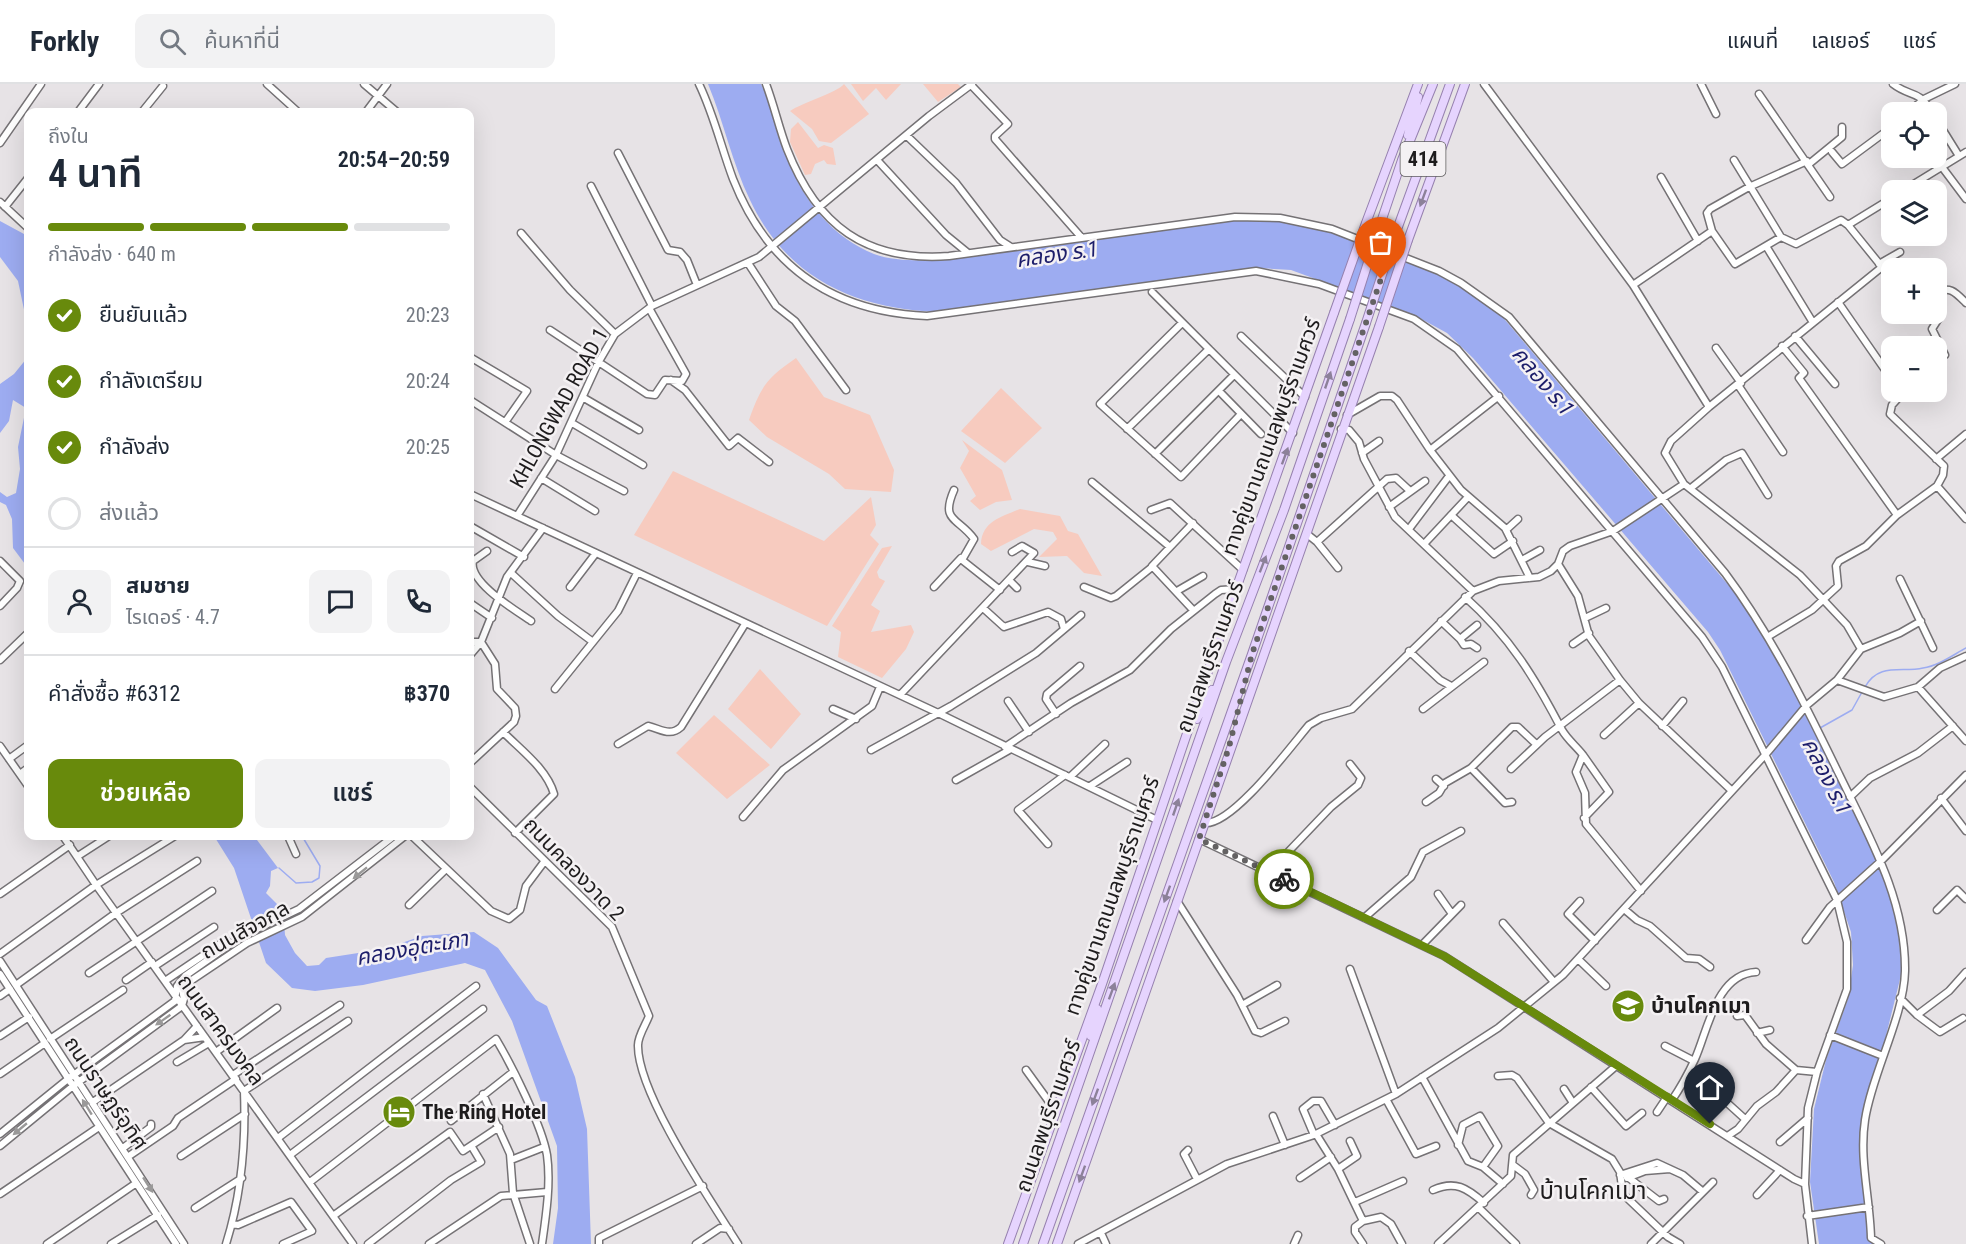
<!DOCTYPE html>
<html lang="th">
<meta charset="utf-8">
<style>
:root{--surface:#fff;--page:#f2f2f3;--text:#1f2937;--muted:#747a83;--line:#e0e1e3;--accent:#688a0c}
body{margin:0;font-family:"Roboto Condensed","Noto Sans Thai",sans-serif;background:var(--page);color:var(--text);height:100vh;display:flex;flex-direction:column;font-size:22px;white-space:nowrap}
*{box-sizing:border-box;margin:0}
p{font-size:20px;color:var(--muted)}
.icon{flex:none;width:33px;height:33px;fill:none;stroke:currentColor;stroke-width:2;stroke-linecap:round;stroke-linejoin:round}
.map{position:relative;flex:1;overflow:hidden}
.sheet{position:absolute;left:24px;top:24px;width:450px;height:732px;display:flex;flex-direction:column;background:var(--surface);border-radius:12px;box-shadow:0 6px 24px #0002}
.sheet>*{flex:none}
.buttons{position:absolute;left:1881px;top:18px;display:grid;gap:12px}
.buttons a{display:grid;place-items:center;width:66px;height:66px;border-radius:12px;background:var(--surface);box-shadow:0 6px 24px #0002;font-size:30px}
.pin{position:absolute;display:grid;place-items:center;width:51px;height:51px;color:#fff;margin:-62px -26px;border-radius:50% 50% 50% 0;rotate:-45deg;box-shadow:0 0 6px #0007}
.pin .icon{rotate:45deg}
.courier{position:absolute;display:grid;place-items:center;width:60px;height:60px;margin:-30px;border:4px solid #688a0c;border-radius:50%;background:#fff;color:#222;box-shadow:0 2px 8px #0007}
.overview em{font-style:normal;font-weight:600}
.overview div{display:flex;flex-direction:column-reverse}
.overview{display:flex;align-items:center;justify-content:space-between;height:102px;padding:0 24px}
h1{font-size:39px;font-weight:600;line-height:45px}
.bar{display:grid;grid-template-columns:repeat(4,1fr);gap:9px 6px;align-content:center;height:72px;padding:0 24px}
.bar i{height:8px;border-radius:4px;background:var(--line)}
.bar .selected{background:var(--accent)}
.bar p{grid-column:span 4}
.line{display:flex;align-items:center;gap:15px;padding:0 24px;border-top:2px solid var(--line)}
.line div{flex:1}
.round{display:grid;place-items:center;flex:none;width:63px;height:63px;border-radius:12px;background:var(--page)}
ol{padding:0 24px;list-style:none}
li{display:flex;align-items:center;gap:18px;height:66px}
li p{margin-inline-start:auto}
li .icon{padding:6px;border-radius:50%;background:var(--accent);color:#fff;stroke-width:4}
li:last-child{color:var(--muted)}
li i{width:33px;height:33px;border:3px solid var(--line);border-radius:50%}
.primary-button{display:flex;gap:12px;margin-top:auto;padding:12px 24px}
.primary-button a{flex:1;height:69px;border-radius:12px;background:var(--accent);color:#fff;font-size:24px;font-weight:600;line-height:69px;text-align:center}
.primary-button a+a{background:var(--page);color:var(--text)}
header{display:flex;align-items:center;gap:36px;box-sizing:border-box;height:84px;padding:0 30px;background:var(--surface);border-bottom:2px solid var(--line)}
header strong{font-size:28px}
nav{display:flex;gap:33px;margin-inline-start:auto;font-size:21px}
.search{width:420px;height:54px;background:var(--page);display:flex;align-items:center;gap:15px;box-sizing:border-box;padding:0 21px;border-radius:12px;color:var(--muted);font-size:22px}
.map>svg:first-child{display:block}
</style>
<header>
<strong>Forkly</strong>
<div class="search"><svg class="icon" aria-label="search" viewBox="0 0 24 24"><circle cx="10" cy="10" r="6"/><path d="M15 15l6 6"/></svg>ค้นหาที่นี่</div>
<nav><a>แผนที่</a><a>เลเยอร์</a><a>แชร์</a></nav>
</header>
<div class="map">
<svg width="1966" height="1160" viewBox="0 0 1966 1160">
<rect width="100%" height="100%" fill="#e7e3e6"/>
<path fill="#f7cbbf" d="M844,0L869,30L831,59L819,57L812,45L790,27C802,19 838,8 844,0Z
M851,0H901L886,16L876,4L863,17Z
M923,0H958L961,3L938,18Z
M798,38L818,64L824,61L833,64L836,81L827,80L824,76L815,80L811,90L805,91L790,58L791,45Z
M796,274L824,313L870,331L894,386L891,408L845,405L829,390L767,353L749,336C761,302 767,294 796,274Z
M1001,304L1042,344L1005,379L961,347Z
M962,356L1002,386L1012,416L996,418L980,426L970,417L976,412L960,384L969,367Z
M673,387L824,457L871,413L876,441L870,451L879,460L827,542L634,451Z
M1020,425L1060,432L1068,447L1078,450L1102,492L1084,489L1067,472L1039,473L1057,455L1053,448L1034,445L991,467L981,460C982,437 1002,433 1020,425Z
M892,462L877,488L879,494L885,497L871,521L880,527L871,548L911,541L914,548L906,565L882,594L838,573L841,548L832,542L882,464Z
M760,585L801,630L771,665L728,625Z
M714,631L770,681L727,715L676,669Z"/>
<path fill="#9dacf1" d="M708,0H761C773,25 779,52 789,78C804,118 834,154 874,170C895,178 921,176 942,176L1237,135L1280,136L1329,146L1439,188L1460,200L1501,231L1751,528L1816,645L1877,775L1897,835L1902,887L1882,968L1864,1021L1862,1082L1873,1160H1819L1810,1098L1814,1025L1826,976L1848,915L1853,881L1851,848L1834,798L1720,566L1708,548L1473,274L1447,249L1414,231L1291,186L1258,184L939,228C856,225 787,195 750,116C732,79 724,38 708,0Z
M0,137L24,150L28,161V484L13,464L12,435L6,421L0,418V408L7,413L16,409L20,385L18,363L26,324L13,316L9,337L0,349V300L14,290L27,274L26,235L18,197L0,173Z
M214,752H254L278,784L271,787L270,802L266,809L283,826L285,851L295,869L307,882L319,881L326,874L384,865L422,852L474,848L498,864L536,916L547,922L575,993L587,1045L591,1160H553L558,1124L557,1062L512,937L485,886L465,879L363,901L315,907L292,904L266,879L234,784Z"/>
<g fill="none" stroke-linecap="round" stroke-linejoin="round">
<path stroke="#9dacf1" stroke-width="1.5" d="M1865,603C1879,578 1902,589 1923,584C1938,582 1953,571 1966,564
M1820,644L1852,626L1862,608
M279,784L296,799L312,798L319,794L320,782L302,752"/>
<g stroke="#757275" stroke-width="9">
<path id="minor" d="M267,0L298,28
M364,0L397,28
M699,0C714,31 721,63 733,95C768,184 834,228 927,232L1256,187L1319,200L1414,235L1457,265L1702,553L1722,583L1837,816L1847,858V905L1817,988L1808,1024L1805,1100L1812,1160
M766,0C774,21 779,44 787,65C817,142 866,178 949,172L1235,133L1280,134L1332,145L1439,187L1461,199L1509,233L1725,489C1772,552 1805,620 1839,690C1869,752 1906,816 1905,887C1904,933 1872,989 1865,1036C1859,1075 1870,1114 1871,1154L1881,1160
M1484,0L1633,201L1709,323
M1701,0L1716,30
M1893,0C1911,14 1917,4 1932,28
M971,1L1008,40L995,52V55L1081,153
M1759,10L1830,113
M78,28L99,0
M142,28L163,2
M366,28L387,0
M1909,28L1924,15L1955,0
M1936,35L1959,72
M907,52L956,99L1000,156L1011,163
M0,59L41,0
M1832,68L1842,80L1892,43
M618,69L668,166L680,168L687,176L697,201
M1734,76L1781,153
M878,77L946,151L968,169
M1809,80L1842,53V43
M1942,83L1966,115
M1661,93L1698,157
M591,102L652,222
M1904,106L1966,68
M0,118L28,144
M5,123L28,94
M1712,147L1707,129L1710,125L1749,103L1807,77
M521,149L570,206L615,250
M1766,162L1812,237
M748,179L776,222L795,237L846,306
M1879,180L1900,168
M1882,183L1892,191
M1633,201L1712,147L1735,180L1781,153L1796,160L1841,136L1848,141
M1152,208L1293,349
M1936,209C1950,201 1956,209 1966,219
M1838,218L1892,296
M1936,228L1939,234L1932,245L1945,271
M1182,239L1100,320L1181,393L1241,330
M550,246L647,310L655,311L665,296L682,297L686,290L649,224
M1241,252L1305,313
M1795,252L1835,300
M1782,262L1804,289L1799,294L1897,431
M1716,264L1741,299
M470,273L527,307L506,337
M671,296L685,306L729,362L738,354L769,378
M1738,301L1783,368
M1219,307L1261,350
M584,314L639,346
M470,316L556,371L624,407
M1347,331L1380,312H1392L1397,316L1430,366L1461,406L1505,444L1530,494
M572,339L643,381
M1127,345L1209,265
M1341,345L1349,346L1359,358L1364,375L1395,433L1473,507
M1430,366L1499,312
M1362,369L1379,357
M1155,370L1234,291
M1936,375L1966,350
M541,394L595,427
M1092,398L1170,463
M1937,402L1966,435
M1691,404L1726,376L1742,369L1768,411
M954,406C940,438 958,433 974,455L962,476L1000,506
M470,410L936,628L1157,736
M1389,423L1425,397
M1151,426L1170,419L1243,486
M1451,431L1494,470L1513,457
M517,432L556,371L598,279L615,250L652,222L759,173L929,32L972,0
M1193,439L1152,482L1193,526
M470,442L524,473
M1409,445L1449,392
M1506,446L1518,435
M1307,450L1317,458L1338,484
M1317,458L1387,395L1396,394L1409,406
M1425,459L1468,413
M487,467L473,477C468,498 515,526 531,537
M1522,476L1540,466
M0,477L20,497L17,504L0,522
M1028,478L1045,482
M1558,480L1578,512L1589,552L1620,596L1639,619L1731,706
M511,489L558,532L593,558
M1900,495L1933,564
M1009,496L1017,504
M570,503L596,469
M934,503L961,474
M1084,503L1111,514L1116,512L1152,483
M1177,507L1203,492
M1465,513C1510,553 1535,594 1562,646C1567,655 1577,663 1583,671L1576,688L1585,709L1586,740L1641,807
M470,519L492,534
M983,524L1004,543L1048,528L1061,535L1064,545
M1585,534L1606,524
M1441,537L1460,555L1477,541
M1769,552L1812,526L1838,502L1836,482L1839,477L1866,462L1897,431L1937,402L1943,391L1944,382L1890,330L1892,321L1901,311L1899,308
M1460,555L1464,561L1471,560L1477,564
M470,558H481L470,571
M1573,560L1589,549
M1861,565L1900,549L1921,537
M1409,567L1440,596L1451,602
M0,576L28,549
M1837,596L1861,565L1847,541L1800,491L1684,400L1665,369L1671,357L1709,323L1882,183L1848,141L1892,114
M1918,603L1940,584L1966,572
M555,605L618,527L637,489
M900,611L1034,469L1022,462L1012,468
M1008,617L1029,648
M833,625L856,635
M1423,625L1484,578
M1056,630L1046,615L1047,610L1080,582
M1662,642L1683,617
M503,648C521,666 547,685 554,710L515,749
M1604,651L1639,619
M618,660L648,642C661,645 670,653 681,643L745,540
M0,662L28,702
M1005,663L1071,619L1130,586L1171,545L1215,510L1221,506L1236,505
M871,666L951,622L1036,569L1081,531
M1583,671L1609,708L1584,734
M9,675L28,661
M470,679L514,638L516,632L515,624L497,605L495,580L481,558L507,493L543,444
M1471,684L1505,719L1512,718
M1511,685L1545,653L1620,596
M20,690L28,684
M1071,692L1105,660
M1436,695L1444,702
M956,696L1011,665
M1090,702L1127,678
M470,703L612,843L649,932C646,940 638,952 638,961C637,1009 711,1117 738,1160
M1850,713L1870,694L1918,669L1953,642
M1941,714L1966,747
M1426,718L1439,709L1445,699L1471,684L1512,643H1518L1536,660
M743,733L783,686L872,622L880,603
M1205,739C1233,741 1291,662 1309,641L1321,634L1352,625L1473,507L1499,497L1539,493L1551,487L1558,480L1563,467L1570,462L1613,447L1684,400
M63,752L96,801L353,1160
M288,752L296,770
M412,752L491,827L509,835L520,826L526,802L544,778
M1199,755L1444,872L1794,1095L1805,1100
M1048,760L1018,726L1065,691
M78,772L109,752
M1269,788L1331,723L1358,701L1361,694L1350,680
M0,810L70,761
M1438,810L1452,830
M1177,817L1237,911L1255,947L1261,949L1285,937
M1580,817L1568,830L1595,857
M409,821L446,785
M1624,825L1637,836L1650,842L1686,874L1699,875L1710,883
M1937,826L1957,806L1966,815
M1364,834L1411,793L1423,768L1461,747
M1503,839L1554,898
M1806,856L1830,823L1881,777L1966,691
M1422,861L1461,821
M0,870L96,801L175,752
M1578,875L1606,902
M0,877L184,1160
M155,882L214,843
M1350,885L1396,1010
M89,889L212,807
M0,890L176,1160
M126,896L152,878
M165,897L226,856
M16,901L116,829L197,777
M0,912L10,905
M1900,914L1917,931L1949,907L1966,888
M1242,921L1277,901
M1917,931L1940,948L1963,934
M1737,932L1745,931L1766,960L1796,986
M1757,949L1770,946
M1830,951L1883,972
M0,952L29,933
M50,955L123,906
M184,956L205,953
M1665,962L1694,977
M216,968L277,924
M177,978L209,959
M1026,986L1055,1026
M0,990L45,959
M233,991L340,921
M1498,992L1512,991L1517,994L1549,1039L1612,1075L1620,1088L1623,1110L1668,1153L1680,1160
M1422,993L1468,1077L1483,1083L1503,1100
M1591,1003L1626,1042L1642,1029
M1564,1005L1573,1019
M1713,1006L1745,1035
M483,1010L510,1070L513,1109L530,1160
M1386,1015L1416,1070L1436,1062
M1672,1016C1681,1003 1688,990 1695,975C1708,946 1716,890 1756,888
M93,1018L184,956L197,942
M1657,1028L1667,1013
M1273,1032L1285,1061
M451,1037L513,988
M0,1050L68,995L175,917L177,902L185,892L242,852L299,825L394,752
M1316,1050L1338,1085L1363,1137
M1314,1051L1303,1025L1313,1017H1321L1335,1041
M1729,1051L1738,1045L1757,1022L1776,1008L1796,986L1817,988
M278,1054L476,902
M1780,1058L1808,1034
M1458,1061L1463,1041L1480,1032L1498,1062L1483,1083
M0,1062L73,1002L182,922L184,915L182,906L189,898L247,859L302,833L405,752
M123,1064L151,1043V1040
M1188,1066L1184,1070L1197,1095
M290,1071L483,925
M129,1072L173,1042L178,1034L236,995
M181,1072L245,1030
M511,1076L544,1063
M1513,1081L1525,1090L1534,1106L1531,1111
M1338,1085L1357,1072L1350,1057
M1620,1091L1657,1079L1683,1091L1702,1107
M1300,1094L1331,1073
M1627,1094L1645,1087L1670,1085
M1629,1094L1659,1117L1664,1115
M310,1098L496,955C512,982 542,1042 547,1071C551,1099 546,1132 542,1160
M1433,1106C1455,1096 1467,1104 1484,1119
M0,1110L99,1043
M1757,1111L1780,1086
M1355,1118L1403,1097
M195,1124L242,1094
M1479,1124L1516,1160
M333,1132L450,1048L463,1067L499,1043
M1807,1132L1869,1123
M232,1140L238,1141L291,1118L312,1147L283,1160
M1101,1149L1106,1160
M47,1160L135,1100
M111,1160L158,1131
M226,1160C242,1109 246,1060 244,1007L348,937
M368,1160L451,1096L481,1078L472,1063
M429,1160L501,1112L547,1108
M599,1160V1154L703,1102
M696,1160L720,1144L729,1145
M1078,1160L1227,1080L1314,1051L1396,1010L1498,944L1563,891L1766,670L1807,621L1837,596L1884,613L1918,603L1966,657
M1294,1160L1298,1151
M1363,1160L1355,1148V1143L1363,1137L1381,1133L1391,1140L1402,1160
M1438,1160L1511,1092L1513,1071L1616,982
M1651,1160L1713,1098"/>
</g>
<g stroke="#9681af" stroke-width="10">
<path id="major" d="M1408,51L1418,13
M1366,139L1418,0
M1379,144L1402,76L1433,0
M1395,151L1450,0
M1408,156L1465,0
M1197,635L1212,606
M1091,952L1097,925
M1008,1160L1102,900L1236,505L1334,229
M1023,1160L1226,578L1284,426L1350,235
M1043,1160L1252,570L1366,239
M1057,1160L1379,243"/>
</g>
<use href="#minor" stroke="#fff" stroke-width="6"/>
<use href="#major" stroke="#e6d4fe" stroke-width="8"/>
<g stroke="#9681af" stroke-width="10" stroke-linecap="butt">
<path id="major-bridge" d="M1334,229L1366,139
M1350,235L1379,144
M1366,239L1395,151
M1379,243L1408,156"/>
</g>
<use href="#major-bridge" stroke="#e6d4fe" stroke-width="8"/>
</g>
<defs><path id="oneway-solid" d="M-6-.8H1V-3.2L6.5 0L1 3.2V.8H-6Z" transform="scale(1.5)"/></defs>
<g fill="#8c8199">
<use href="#oneway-solid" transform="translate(1423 114) rotate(110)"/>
<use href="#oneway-solid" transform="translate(1328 296) rotate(-71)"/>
<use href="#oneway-solid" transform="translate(1285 372) rotate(-70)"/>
<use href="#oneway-solid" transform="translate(1263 480) rotate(-69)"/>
<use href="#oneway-solid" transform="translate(1176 723) rotate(-71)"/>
<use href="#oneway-solid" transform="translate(1167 810) rotate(110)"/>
<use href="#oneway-solid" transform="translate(1112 907) rotate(-70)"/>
<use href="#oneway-solid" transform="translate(1095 1013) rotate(110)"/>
<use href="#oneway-solid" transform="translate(1082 1090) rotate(110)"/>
</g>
<g fill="#9a9999">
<use href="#oneway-solid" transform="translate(360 789) rotate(141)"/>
<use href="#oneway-solid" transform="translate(163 936) rotate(145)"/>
<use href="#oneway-solid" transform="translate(87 1023) rotate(-122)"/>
<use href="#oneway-solid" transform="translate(20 1045) rotate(140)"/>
<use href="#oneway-solid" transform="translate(148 1101) rotate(57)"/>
</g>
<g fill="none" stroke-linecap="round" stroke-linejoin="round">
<path stroke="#646263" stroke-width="6" stroke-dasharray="0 10.8" d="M1284,795L1199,755L1229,663L1252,570L1381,195"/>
<path stroke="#688a0c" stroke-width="8" d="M1284,795L1444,872L1710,1040"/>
</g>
<defs>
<g id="school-disc" transform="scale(1.725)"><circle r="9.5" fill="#688a0c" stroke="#f4f1f3"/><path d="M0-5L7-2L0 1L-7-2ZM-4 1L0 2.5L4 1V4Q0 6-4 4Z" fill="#fff"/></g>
<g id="hotel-disc" transform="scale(1.725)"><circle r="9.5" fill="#688a0c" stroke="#f4f1f3"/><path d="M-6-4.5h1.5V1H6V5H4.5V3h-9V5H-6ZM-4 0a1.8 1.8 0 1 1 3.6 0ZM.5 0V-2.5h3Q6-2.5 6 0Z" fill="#fff"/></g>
</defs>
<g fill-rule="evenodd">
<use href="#school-disc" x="1628" y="922"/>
<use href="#hotel-disc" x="399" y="1028"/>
</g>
<g text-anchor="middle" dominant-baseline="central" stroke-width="5" stroke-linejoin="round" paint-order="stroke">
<rect fill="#f4f1f3" stroke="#5e5c5d" stroke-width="1.5" x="1400.5" y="58" width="45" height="34" rx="4.5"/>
<g font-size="20" font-weight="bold" fill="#1e1c1d">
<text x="1423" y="75">414</text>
</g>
<g font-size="21" fill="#1e1c1d" stroke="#f4f1f3">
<text transform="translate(559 324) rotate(-61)">KHLONGWAD ROAD 1</text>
<text transform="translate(1271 353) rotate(-70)">ทางคู่ขนานถนนลพบุรีราเมศวร์</text>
<text transform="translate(1210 573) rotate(-70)">ถนนลพบุรีราเมศวร์</text>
<text transform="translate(574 785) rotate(46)">ถนนคลองวาด 2</text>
<text transform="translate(1112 812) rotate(-71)">ทางคู่ขนานถนนลพบุรีราเมศวร์</text>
<text transform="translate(245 846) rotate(-29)">ถนนสัจจกุล</text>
<text transform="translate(221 946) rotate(54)">ถนนสาครมงคล</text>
<text transform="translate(106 1009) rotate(56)">ถนนราษฏร์อุทิศ</text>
<text transform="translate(1048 1032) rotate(-71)">ถนนลพบุรีราเมศวร์</text>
</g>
<g font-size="21" font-weight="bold" fill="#1e1c1d" stroke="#f4f1f3" text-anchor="start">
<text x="1651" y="922">บ้านโคกเมา</text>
<text x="422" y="1028">The Ring Hotel</text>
</g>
<g font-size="22" font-style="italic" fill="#1c1d6a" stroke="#f4f1f3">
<text transform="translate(1057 170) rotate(-8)">คลอง ร.1</text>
<text transform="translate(1543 297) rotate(50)">คลอง ร.1</text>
<text transform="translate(1827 692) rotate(63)">คลอง ร.1</text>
<text transform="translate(412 864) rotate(-10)">คลองอุ่ตะเภา</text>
</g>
<g font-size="24" fill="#1e1c1d" stroke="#f4f1f3">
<text x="1593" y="1107">บ้านโคกเมา</text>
</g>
</g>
</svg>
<div class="buttons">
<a><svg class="icon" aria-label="locate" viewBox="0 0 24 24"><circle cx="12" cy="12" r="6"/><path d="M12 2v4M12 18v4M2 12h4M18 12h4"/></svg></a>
<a><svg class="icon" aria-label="layers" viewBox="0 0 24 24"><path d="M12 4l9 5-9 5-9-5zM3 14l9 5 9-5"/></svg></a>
<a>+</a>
<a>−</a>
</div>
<div class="pin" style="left:1381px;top:195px;background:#ea580c"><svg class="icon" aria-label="bag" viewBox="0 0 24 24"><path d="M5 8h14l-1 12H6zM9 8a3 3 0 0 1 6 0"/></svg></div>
<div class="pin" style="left:1710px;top:1040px;background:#1f2937"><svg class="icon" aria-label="home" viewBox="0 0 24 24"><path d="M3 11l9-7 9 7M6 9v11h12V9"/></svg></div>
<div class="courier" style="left:1284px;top:795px"><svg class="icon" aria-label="bike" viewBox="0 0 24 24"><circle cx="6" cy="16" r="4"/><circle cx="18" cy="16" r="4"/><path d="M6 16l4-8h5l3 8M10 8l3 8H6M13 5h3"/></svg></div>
<section class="sheet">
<div class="overview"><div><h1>4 นาที</h1><p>ถึงใน</p></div><em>20:54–20:59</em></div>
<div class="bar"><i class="selected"></i><i class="selected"></i><i class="selected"></i><i></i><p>กำลังส่ง · 640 m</p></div>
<ol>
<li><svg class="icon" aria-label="check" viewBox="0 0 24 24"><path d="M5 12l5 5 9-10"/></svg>ยืนยันแล้ว<p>20:23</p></li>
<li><svg class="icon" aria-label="check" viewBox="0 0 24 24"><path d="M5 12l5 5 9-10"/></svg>กำลังเตรียม<p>20:24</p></li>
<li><svg class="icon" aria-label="check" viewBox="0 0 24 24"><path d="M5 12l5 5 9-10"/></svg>กำลังส่ง<p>20:25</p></li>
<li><i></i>ส่งแล้ว</li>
</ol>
<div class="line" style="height:108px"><a class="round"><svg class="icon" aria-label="person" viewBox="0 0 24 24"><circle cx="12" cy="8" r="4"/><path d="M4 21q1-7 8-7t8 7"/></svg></a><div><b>สมชาย</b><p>ไรเดอร์ · 4.7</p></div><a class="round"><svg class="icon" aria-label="chat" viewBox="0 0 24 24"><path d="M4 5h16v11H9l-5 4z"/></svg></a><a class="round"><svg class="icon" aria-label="phone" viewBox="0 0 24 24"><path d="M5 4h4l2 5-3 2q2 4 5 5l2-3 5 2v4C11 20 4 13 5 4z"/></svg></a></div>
<div class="line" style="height:78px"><div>คำสั่งซื้อ #6312</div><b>฿370</b></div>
<div class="primary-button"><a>ช่วยเหลือ</a><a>แชร์</a></div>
</section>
</div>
